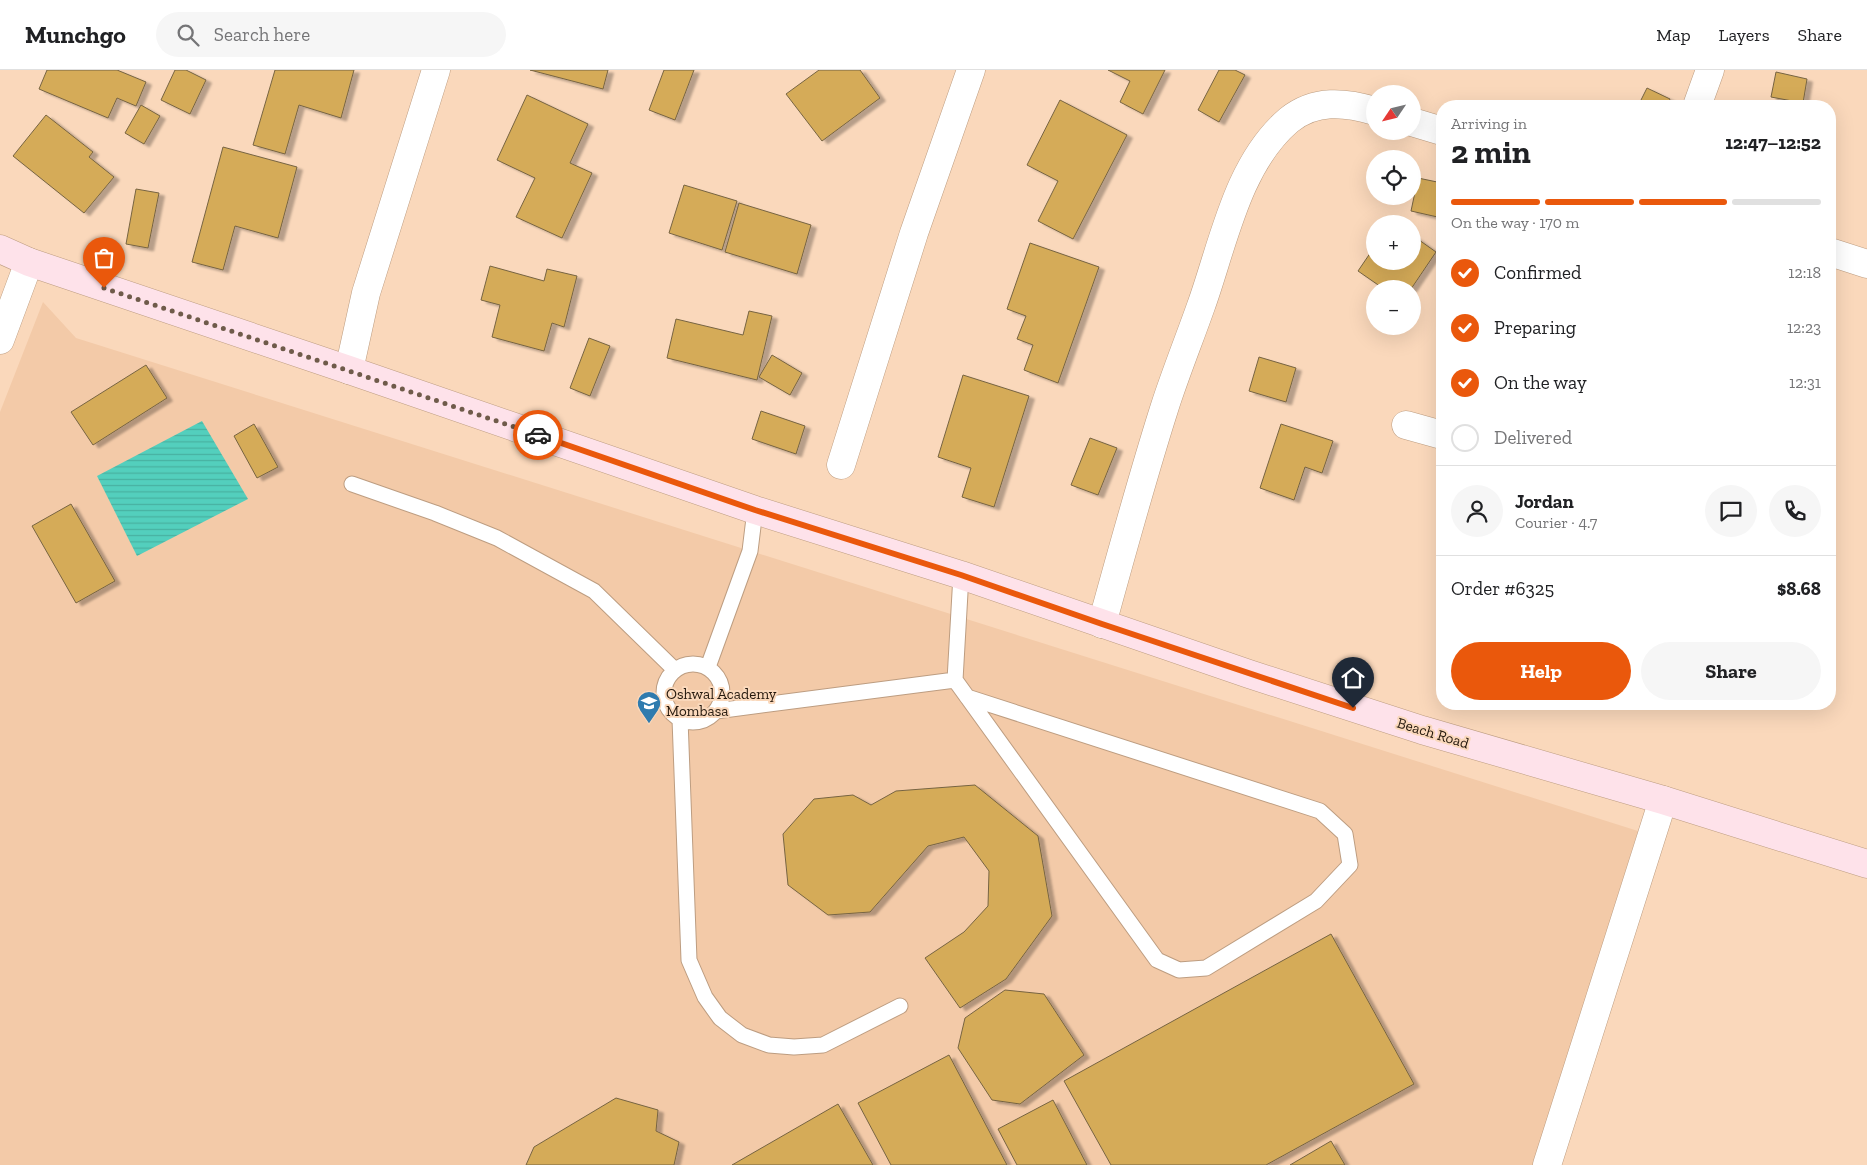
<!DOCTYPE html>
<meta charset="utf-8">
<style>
:root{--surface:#fff;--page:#f6f6f6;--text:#202124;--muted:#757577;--line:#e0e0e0;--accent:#ea580c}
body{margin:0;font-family:"Zilla Slab",serif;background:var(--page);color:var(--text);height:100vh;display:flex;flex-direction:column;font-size:19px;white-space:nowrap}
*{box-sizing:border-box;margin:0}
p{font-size:16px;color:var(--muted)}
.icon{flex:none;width:28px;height:28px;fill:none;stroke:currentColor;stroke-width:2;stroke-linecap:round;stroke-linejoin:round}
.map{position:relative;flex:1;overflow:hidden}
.side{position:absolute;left:1436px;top:30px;width:400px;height:610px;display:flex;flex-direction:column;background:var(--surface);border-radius:20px;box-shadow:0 5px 20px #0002}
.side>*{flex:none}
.needle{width:32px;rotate:235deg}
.tools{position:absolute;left:1366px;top:15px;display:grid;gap:10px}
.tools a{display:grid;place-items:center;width:55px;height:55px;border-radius:50%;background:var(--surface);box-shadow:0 5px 20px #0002;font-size:25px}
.pin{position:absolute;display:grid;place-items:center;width:42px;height:42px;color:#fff;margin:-51px -21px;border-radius:50% 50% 50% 0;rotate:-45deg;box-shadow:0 0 5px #0007}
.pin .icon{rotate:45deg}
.courier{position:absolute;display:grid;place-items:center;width:50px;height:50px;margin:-25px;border:4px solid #ea580c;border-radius:50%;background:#fff;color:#222;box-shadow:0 1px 6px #0007}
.headline em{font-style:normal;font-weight:800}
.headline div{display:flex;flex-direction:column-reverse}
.headline{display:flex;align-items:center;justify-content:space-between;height:85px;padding:0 15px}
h1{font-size:32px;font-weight:800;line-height:38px}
.bar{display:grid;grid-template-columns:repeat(4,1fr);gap:8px 5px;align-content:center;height:60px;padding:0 15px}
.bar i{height:6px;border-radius:4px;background:var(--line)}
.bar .selected{background:var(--accent)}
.bar p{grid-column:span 4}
.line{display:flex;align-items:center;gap:12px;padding:0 15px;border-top:1px solid var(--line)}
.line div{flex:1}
.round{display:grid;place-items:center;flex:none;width:52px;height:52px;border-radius:26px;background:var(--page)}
ol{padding:0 15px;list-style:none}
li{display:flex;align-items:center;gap:15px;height:55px}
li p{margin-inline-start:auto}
li .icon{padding:5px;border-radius:50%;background:var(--accent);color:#fff;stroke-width:4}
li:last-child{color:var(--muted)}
li i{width:28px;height:28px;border:2px solid var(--line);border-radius:50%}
.action{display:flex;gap:10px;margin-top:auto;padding:10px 15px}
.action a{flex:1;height:58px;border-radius:30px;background:var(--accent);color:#fff;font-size:20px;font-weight:800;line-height:58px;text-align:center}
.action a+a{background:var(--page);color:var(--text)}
header{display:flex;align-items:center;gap:30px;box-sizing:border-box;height:70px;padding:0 25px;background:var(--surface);border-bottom:1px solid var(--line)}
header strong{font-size:24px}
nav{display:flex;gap:28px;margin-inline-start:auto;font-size:18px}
.search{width:350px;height:45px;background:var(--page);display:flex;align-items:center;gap:12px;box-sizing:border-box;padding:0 18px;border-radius:28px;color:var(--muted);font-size:19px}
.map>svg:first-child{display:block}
</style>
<header>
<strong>Munchgo</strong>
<div class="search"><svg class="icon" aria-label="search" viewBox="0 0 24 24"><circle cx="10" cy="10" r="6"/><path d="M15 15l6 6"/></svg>Search here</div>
<nav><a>Map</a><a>Layers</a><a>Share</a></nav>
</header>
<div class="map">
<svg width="1867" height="1095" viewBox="0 0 1867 1095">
<defs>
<pattern id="water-rules" width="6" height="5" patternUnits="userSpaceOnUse" patternTransform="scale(1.25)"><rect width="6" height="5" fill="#53cfbd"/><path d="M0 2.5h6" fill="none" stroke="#48b1a1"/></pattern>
<filter id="shadow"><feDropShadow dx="5.5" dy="3" stdDeviation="1" flood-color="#0004"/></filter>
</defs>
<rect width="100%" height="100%" fill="#fad8bb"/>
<path fill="#f3caa8" d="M43,232L76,268L1638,761L1533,1095H0V342Z"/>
<path fill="url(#water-rules)" d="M202,351L248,429L137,486L97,406Z"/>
<path fill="#d5ab58" stroke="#776442" filter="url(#shadow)" d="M47,0H117L146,12L136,36L117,28L108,48L39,19Z
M175,0H186L206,10L190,44L161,30Z
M275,0H354L341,48L299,35L285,84L253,75Z
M530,0H608L603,19Z
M664,0H694L675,50L649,40Z
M819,0H860L880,28L822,71L786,24Z
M1108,0H1165L1143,44L1120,32L1130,11Z
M1219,0H1235L1245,5L1219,52L1198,40Z
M1776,2L1807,9L1803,33L1771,27Z
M1647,18L1670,29L1667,36H1638Z
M527,25L588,54L570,93L592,103L562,168L516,147L535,108L497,90Z
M1060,30L1127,65L1073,169L1038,151L1058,111L1027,95Z
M141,35L160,46L144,74L125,63Z
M46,45L93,82L89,87L114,107L84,143L13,86Z
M223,77L297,97L278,168L235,156L223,200L192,192Z
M1418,108L1442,113V148L1411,141Z
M684,115L737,131L722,180L669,163Z
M136,119L159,123L148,178L126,174Z
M739,133L811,155L797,204L725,182Z
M1412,165L1436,182L1411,219H1384L1358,201L1375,176V191H1412Z
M1030,173L1099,197L1058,313L1024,300L1033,275L1017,269L1026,246L1007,239Z
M490,196L544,211L547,199L577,206L564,257L552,253L544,281L492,267L500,235L481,230Z
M749,241L772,246L757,310L667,288L676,249L743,265Z
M589,268L610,276L590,326L570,318Z
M772,285L802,303L790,325L759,307Z
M1259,287L1296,298L1286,332L1249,321Z
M146,295L167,328L93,375L71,342Z
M963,305L1029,326L994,437L962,427L971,398L938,387Z
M761,341L805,356L796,384L752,369Z
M254,354L278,397L257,408L234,366Z
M1281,354L1333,371L1322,403L1305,397L1294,430L1260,418Z
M1090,368L1117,378L1098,425L1071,415Z
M71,434L115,511L76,533L32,456Z
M975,715L1038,766L1052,846L1006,909L960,938L925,888L964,862L988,836L989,801L964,767L928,776L870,842L828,845L788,815L783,764L814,729L853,725L871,735L896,721Z
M1331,864L1414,1014L1266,1095H1111L1064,1011Z
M1005,920L1044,924L1084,985L1020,1034L992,1030L958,978L965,948Z
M949,985L1007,1095H891L858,1033Z
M616,1028L658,1040L656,1061L679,1072L674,1095H526L534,1077Z
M1053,1030L1087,1095H1017L998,1059Z
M838,1034L873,1095H732Z
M1331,1071L1345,1095H1290Z"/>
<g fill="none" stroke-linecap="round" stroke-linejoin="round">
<g stroke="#bd9d81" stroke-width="17">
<path id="lane" d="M352,414L435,443L497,468L594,521L674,599
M961,505L955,610L1157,890L1179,900L1206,898L1316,831L1350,795L1345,764L1320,741L967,627
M664 623a29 29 0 1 1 58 0a29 29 0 1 1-58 0Z
M708,597L750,481L755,440
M716,641L955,610
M680,649L689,890L705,927L720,948L742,965L769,975L794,977L823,975L900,936"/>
</g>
<g stroke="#bd9d81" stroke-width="29">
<path id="street" d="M1697,36L1710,0
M1412,52L1442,61
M1830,182L1867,194
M0,270L29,192
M349,300L366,223L436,0
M1406,355L1442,365
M841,395L914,163L971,0
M1102,554C1122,481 1142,408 1165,336C1176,302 1189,270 1201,236C1223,175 1237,94 1289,50C1315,29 1345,32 1375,41
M1547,1095L1663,730"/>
</g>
<g stroke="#bd9d81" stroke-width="29">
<path id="secondary" d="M0,179L29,192L349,300L755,440L961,505L1249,604L1422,660L1663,730L1867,794"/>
</g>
<use href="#lane" stroke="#fff" stroke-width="15"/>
<use href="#street" stroke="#fff" stroke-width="28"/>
<use href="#secondary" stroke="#fee2ea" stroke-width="28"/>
</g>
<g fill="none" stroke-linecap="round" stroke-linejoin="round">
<path stroke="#6f5b4a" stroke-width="5" stroke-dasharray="0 9" d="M104,218L538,365"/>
<path stroke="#ea580c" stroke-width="6" d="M538,365L755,440L961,505L1102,554L1353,638"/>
</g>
<defs>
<g id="school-pin" transform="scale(1.25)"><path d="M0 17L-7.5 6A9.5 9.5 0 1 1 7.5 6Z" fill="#2f7bae" stroke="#fad8bb"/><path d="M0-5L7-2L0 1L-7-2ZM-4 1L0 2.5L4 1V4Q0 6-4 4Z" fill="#fff"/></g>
</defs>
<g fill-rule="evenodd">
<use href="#school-pin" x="649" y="633"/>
</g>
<g text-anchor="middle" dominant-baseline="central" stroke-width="4" stroke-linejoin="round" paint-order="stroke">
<g font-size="15" fill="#24180d" stroke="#fad8bb" text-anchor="start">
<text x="666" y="624">Oshwal Academy<tspan x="666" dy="17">Mombasa</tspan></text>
</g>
<g font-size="15" fill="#24180d" stroke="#fad8bb">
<text transform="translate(1433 663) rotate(17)">Beach Road</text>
</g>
</g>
</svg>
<div class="tools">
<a><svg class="needle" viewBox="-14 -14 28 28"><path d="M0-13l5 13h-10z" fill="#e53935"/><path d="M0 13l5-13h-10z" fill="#757577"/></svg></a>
<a><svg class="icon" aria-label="locate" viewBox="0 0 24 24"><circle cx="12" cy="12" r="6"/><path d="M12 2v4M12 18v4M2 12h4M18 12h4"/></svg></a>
<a>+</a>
<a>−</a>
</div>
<div class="pin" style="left:104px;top:218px;background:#ea580c"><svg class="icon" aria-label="bag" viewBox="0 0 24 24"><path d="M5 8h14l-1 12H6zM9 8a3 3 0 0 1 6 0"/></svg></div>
<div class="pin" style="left:1353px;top:638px;background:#1f2937"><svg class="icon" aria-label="home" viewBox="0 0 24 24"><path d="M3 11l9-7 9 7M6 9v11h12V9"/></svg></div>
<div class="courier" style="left:538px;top:365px"><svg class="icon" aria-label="car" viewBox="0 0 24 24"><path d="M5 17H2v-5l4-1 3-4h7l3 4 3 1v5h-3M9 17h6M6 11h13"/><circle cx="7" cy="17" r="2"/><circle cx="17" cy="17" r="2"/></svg></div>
<section class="side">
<div class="headline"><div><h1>2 min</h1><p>Arriving in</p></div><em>12:47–12:52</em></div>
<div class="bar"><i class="selected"></i><i class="selected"></i><i class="selected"></i><i></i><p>On the way · 170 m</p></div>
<ol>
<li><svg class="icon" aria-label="check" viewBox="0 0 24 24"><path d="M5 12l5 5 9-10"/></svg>Confirmed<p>12:18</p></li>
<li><svg class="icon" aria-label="check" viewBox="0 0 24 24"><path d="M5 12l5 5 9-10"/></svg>Preparing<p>12:23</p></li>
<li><svg class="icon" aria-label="check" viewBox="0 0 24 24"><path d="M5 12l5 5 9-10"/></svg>On the way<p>12:31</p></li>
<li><i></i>Delivered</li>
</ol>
<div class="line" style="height:90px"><a class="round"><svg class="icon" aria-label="person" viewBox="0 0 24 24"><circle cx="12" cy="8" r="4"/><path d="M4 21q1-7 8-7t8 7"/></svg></a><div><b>Jordan</b><p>Courier · 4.7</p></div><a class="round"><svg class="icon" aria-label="chat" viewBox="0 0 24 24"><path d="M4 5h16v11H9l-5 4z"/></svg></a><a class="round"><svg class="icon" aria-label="phone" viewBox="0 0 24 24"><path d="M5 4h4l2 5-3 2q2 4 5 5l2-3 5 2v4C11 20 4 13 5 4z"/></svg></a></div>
<div class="line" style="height:65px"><div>Order #6325</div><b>$8.68</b></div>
<div class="action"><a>Help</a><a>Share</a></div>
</section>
</div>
